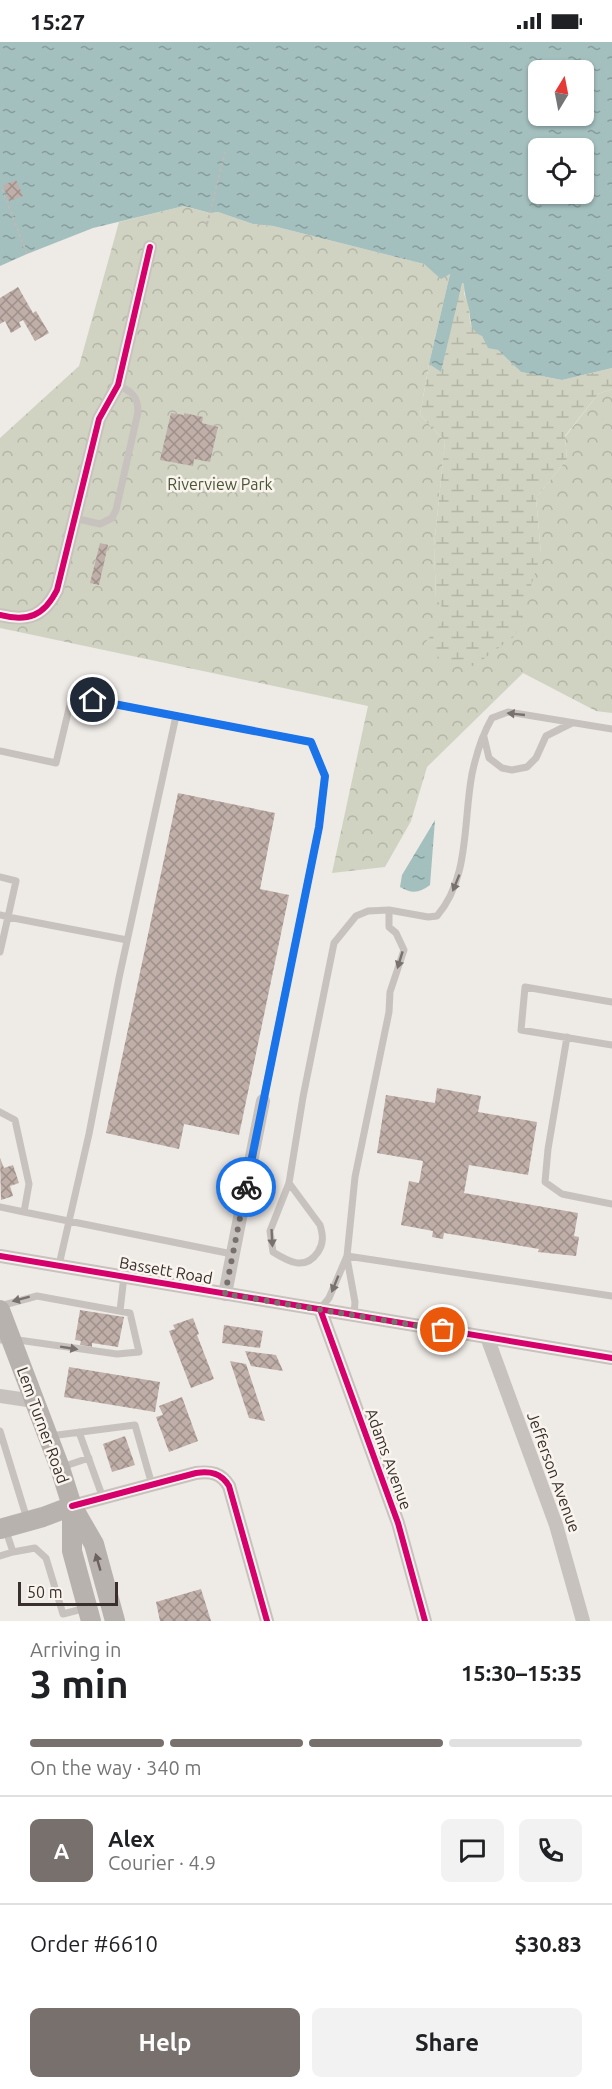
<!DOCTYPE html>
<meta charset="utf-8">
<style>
:root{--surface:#fff;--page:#f2f2f2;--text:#202124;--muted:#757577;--line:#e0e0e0;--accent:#78706d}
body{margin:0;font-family:Ubuntu,sans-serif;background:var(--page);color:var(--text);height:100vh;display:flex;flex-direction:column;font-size:22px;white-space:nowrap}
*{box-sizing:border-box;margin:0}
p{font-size:20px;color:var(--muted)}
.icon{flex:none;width:33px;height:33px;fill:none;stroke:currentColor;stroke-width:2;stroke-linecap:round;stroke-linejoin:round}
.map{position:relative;height:1579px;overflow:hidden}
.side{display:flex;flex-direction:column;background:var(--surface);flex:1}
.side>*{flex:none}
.needle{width:39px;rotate:10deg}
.controls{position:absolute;left:528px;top:18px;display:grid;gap:12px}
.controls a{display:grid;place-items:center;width:66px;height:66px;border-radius:9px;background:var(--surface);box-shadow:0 2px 4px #0004;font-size:30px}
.scale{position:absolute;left:18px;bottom:15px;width:100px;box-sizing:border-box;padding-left:6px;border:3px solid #392f2c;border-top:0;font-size:16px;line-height:21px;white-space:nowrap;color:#392f2c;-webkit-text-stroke:4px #f9f4ee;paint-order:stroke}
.pin{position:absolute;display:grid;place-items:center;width:51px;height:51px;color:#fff;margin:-26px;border:3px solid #fff;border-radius:50%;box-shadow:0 2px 6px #0007}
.courier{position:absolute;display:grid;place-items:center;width:60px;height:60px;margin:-30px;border:4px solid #1a73e8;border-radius:50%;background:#fff;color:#222;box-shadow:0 2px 8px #0007}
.head em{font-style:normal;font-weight:600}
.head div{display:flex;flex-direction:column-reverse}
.head{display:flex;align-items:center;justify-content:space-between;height:102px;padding:0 30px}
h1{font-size:39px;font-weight:600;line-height:45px}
.bar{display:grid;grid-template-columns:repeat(4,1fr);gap:9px 6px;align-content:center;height:72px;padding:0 30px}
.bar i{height:8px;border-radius:4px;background:var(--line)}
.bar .current{background:var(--accent)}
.bar p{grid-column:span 4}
.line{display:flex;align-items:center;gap:15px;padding:0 30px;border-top:2px solid var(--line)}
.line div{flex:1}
.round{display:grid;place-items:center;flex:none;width:63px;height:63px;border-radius:9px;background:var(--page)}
.primary-button{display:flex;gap:12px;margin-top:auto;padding:12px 30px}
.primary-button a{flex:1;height:69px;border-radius:9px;background:var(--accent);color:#fff;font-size:24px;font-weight:600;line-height:69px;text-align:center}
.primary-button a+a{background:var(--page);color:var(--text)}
.status{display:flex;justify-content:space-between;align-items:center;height:42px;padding:0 30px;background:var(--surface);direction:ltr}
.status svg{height:16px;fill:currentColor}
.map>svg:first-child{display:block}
</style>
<div class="status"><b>15:27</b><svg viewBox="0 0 49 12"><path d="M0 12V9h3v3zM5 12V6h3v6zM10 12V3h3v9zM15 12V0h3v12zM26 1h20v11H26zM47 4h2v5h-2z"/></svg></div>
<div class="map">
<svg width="612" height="1579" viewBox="0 0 612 1579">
<defs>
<pattern id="forest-crowns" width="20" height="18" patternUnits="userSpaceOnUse" patternTransform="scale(1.5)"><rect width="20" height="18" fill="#d0d3c1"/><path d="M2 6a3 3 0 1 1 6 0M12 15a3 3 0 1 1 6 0" fill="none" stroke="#b3b5a6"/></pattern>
<pattern id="wetland-marsh" width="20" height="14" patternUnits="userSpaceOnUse" patternTransform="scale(1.5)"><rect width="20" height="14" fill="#d0d3c1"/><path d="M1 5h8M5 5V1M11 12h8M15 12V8" fill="none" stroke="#b3b5a6"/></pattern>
<pattern id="water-ripples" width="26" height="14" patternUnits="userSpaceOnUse" patternTransform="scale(1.5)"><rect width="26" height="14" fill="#a3bfbe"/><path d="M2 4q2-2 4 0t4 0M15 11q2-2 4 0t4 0" fill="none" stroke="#869c9b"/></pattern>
<pattern id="building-cross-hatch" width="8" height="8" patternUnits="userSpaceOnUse" patternTransform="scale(1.5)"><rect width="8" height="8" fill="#c0afa9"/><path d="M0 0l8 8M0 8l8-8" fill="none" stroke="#9d8f8a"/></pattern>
</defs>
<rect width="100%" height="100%" fill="#eeeae6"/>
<path fill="url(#forest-crowns)" d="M184,164L209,171L218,170L253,182L273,184L424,222L441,236L450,232L429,322L420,373L445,399L434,504L436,557L541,511L536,456L567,417L565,395L598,352L612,347V671L596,669L523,631L427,725L411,779L385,825L332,831L368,664L0,586V396L79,324L119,180Z"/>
<path fill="url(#wetland-marsh)" d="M461,241L464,242V252L469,263L470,281L482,294L488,305L498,308L521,330L562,338L612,326V347L598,352L565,394L567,417L536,456L541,511L516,593L474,624L444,620L424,602L448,573L436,557L434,504L445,399L420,373L429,322L441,330Z"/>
<path fill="url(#water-ripples)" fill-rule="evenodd" d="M0,0H612V326L562,338L521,330L498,308L488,306L482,294C467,287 472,275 468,263C466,255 464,251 464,242L462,241L441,330L429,322L450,232L441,237L424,222L273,184L253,182L218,170L210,171L184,164L93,186L27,212L0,224ZM538,28H584V74H538ZM538,106H584V152H538Z
M435,778L430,843C419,851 412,852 400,845L402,833Z"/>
<path fill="url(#building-cross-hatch)" d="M16,138L23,154L9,159L3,143Z
M18,245L33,271L36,269L49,291L35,299L23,278L19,280L21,285L11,291L5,279L0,282V256Z
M171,371L184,373V371L203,375L202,381L218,385L210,420L194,417L193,424L160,418Z
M100,501L108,503L99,543L90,541Z
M178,751L275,771L260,847L289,853L239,1093L184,1082L179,1107L106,1091Z
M437,1046L481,1054L478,1070L537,1080L528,1133L469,1123L464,1151L578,1171L574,1194L579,1195L576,1214L538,1210L539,1207L444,1191L443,1197L432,1195L433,1189L401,1183L409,1139L419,1141L423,1119L377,1111L386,1053L435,1061Z
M0,1116L4,1126L13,1123L19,1141L10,1144L13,1154L1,1158Z
M80,1268L124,1275L118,1305L92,1301V1305L80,1303L81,1299L75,1298Z
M193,1276L199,1292L197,1293L214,1337L191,1346L169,1289L175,1287L173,1283Z
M224,1283L263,1289L260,1306L222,1301Z
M245,1309L276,1313L283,1329L251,1324Z
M230,1319L246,1322L265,1379L249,1376Z
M69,1325L160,1340L155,1370L64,1355Z
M182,1355L198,1399L169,1410L156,1375L163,1373L159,1364Z
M125,1394L135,1423L112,1430L103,1402Z
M201,1547L211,1579H160L156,1560Z"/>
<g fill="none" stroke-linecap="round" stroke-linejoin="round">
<path stroke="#c0bab6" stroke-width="2" stroke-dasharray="3 3" stroke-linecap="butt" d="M2,147L27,212
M207,182L225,110"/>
<path stroke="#c7c2be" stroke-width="7" d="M74,476L100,482L112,476L116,468L138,370C138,354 132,350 118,343
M484,695L489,716L502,726L512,728L527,725L536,716L546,694L572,681
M0,709L56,721L72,654L311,700L325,734L319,785L263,1059
M0,835L16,839L8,875L127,898
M389,868V885L396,891L404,908L390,950L389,970L355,1135L347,1214L612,1254
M0,873L8,875L0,910
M612,960L525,945L521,988L612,1003
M567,995L548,1107L545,1140L562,1152L612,1162
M0,1070L15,1078L29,1142L24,1170L232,1212
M289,1141L320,1183C323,1193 324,1201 318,1210C305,1229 289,1220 273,1210L270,1189L289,1141L303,1055L334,901L356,874L368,869L389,868L428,875L437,874C470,836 463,779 472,732C476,713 482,693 492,676L508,670L612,687
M0,1165L24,1170
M347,1216L355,1260L354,1273
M59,1223L89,1092L119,936L176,674
M0,1264L37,1254L130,1271L139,1310L117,1312L11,1297L0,1298
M320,1267L329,1256L347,1214
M120,1269L124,1234
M0,1389L27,1477
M79,1390L103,1456
M50,1394L135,1383L152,1443
M62,1425L89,1416
M13,1510L35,1506L46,1516L63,1572L86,1566
M0,1514L13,1510L6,1489"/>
<path stroke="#c7c2be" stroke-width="14" d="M0,573C28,580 44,574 57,548L99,377L118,343L150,205
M0,1214L612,1316
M225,1252L263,1059
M320,1267L398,1481L425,1579
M487,1295L556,1483L583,1579
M0,1354L34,1359
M72,1464L196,1431C211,1429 221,1431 229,1444L267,1579"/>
<path stroke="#b8b2af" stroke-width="20" d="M0,1268L60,1426L72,1464L94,1502L115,1579
M72,1467V1509L91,1579
M0,1487L43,1475L72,1464"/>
<g stroke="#f9f4ee" stroke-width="10">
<path id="cycleway" d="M0,573C28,580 44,574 57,548L99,377L118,343L150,205
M0,1214L612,1316
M320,1267L398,1481L425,1579
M72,1464L196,1431C211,1429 221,1431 229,1444L267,1579"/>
</g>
<use href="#cycleway" stroke="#d6006c" stroke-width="6"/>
</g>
<defs><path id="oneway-solid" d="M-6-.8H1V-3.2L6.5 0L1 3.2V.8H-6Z" transform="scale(1.5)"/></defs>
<g fill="#79716e">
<use href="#oneway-solid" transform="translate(516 672) rotate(-174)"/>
<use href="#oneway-solid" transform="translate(456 841) rotate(112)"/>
<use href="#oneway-solid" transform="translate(400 918) rotate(107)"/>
<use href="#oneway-solid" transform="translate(272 1196) rotate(87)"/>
<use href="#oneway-solid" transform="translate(335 1242) rotate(112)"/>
<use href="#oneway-solid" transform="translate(21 1257) rotate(165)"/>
<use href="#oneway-solid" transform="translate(69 1306) rotate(9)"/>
</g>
<use fill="#6c6360" href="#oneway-solid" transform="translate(98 1520) rotate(-106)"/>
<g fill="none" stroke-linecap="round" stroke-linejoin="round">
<path stroke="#78706d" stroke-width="6" stroke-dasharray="0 10.8" d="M246,1145L225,1252L443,1288"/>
<path stroke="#1a73e8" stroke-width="8" d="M93,658L311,700L325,734L319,785L246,1145"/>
</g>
<g text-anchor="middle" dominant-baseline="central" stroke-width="5" stroke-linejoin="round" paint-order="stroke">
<g font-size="16" fill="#4a5532" stroke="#f9f4ee">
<text x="220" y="442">Riverview Park</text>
</g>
<g font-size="16" fill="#392f2c" stroke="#f9f4ee">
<text transform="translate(166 1228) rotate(10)">Bassett Road</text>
<text transform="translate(43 1383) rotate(70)">Lem Turner Road</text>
<text transform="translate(389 1417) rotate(70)">Adams Avenue</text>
<text transform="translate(554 1430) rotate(70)">Jefferson Avenue</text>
</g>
</g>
</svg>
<div class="controls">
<a><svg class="needle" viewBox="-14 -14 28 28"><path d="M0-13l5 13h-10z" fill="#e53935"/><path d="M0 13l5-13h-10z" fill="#757577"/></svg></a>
<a><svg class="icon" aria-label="locate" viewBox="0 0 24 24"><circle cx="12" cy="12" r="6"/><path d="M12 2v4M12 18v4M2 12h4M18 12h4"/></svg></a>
</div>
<div class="scale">50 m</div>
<div class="pin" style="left:443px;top:1288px;background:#ea580c"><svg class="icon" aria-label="bag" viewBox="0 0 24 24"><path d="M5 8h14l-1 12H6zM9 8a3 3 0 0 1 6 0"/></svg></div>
<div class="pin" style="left:93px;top:658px;background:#1f2937"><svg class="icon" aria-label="home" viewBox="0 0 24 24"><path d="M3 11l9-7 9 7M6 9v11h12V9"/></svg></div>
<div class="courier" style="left:246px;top:1145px"><svg class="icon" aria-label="bike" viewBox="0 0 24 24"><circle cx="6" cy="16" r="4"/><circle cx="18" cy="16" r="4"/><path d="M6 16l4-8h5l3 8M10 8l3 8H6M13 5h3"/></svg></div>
</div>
<section class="side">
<div class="head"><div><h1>3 min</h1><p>Arriving in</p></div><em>15:30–15:35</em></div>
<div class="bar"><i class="current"></i><i class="current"></i><i class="current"></i><i></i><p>On the way · 340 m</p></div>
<div class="line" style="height:108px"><b class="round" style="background:var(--accent);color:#fff">A</b><div><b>Alex</b><p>Courier · 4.9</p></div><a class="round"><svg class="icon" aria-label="chat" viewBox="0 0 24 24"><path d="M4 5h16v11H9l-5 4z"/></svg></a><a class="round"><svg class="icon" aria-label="phone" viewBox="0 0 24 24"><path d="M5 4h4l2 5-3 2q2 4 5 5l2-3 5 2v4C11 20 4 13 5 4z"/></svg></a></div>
<div class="line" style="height:78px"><div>Order #6610</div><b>$30.83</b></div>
<div class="primary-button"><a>Help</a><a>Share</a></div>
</section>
